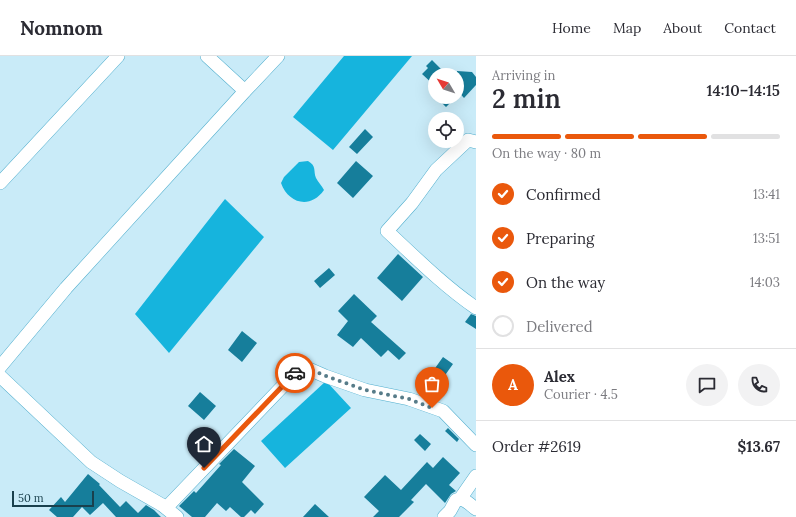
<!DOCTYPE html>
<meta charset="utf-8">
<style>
:root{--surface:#fff;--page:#f2f2f3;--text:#2b2b33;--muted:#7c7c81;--line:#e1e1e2;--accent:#ea580c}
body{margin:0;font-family:Lora,serif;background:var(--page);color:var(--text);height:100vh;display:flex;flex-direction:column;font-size:15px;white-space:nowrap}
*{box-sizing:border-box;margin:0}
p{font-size:13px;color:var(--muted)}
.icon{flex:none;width:22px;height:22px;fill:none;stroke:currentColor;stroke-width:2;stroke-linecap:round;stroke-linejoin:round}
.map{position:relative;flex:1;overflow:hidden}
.details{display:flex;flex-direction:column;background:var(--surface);width:320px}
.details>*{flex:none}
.needle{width:26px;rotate:309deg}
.fabs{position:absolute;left:428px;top:12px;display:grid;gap:8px}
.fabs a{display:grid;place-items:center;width:36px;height:36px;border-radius:50%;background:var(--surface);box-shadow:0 4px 16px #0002;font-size:20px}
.scale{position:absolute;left:12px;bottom:10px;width:82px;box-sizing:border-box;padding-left:4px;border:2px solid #19404d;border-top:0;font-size:11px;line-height:14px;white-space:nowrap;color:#19404d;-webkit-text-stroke:3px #c9ebf8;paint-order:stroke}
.pin{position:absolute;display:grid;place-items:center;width:34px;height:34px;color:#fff;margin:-41px -17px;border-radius:50% 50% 50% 0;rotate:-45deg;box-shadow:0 0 4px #0007}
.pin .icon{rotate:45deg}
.courier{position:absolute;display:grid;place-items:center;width:40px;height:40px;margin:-20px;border:3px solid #ea580c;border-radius:50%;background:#fff;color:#222;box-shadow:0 1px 5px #0007}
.head em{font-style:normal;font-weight:600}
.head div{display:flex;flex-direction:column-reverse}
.head{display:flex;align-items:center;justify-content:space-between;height:68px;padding:0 16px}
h1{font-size:26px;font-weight:600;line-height:30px}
.bar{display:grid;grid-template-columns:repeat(4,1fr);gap:6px 4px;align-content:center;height:48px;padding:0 16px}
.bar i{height:5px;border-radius:3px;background:var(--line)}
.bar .on{background:var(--accent)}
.bar p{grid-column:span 4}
.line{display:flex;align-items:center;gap:10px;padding:0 16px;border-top:1px solid var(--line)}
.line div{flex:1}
.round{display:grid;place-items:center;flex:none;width:42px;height:42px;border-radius:21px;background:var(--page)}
ol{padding:0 16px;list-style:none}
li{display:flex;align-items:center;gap:12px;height:44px}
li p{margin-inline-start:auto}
li .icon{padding:4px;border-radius:50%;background:var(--accent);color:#fff;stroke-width:4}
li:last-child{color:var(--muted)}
li i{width:22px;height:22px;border:2px solid var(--line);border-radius:50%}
header{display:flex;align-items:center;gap:24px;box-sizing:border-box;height:56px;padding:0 20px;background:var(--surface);border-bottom:1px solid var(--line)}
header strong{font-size:19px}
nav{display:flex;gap:22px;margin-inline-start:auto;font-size:14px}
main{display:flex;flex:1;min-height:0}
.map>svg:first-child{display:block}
</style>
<header>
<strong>Nomnom</strong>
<nav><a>Home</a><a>Map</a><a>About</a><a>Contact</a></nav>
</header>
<main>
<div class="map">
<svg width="476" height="461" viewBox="0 0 476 461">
<rect width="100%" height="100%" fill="#c9ebf8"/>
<path fill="#16b4dd" d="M344,0H412L333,94L293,61Z
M308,105C317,110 313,115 316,122C318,126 322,130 324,134C310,154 288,147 281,127L284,121L299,106Z
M225,143L264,181L169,297L135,258Z
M326,325L351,352L285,412L261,385Z"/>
<path fill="#167e9b" d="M432,4L447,19H435V30L422,18L428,12L426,10Z
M457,15L472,16L476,21V29L464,42L457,34Z
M436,41H456L446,51Z
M365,73L373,81L357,98L349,91Z
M356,105L373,120L353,142L337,127Z
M398,198L423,221L402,245L377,222Z
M329,212L335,219L320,232L314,225Z
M354,238L377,260L371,266L406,297L399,304L388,294L381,301L361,282L353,291L337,279L348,265L338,255Z
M471,258L476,260V273L465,266Z
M242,275L257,287L242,306L228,294Z
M443,301L453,308L438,329L428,322Z
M200,336L216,350L204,364L188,350Z
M448,372L459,383L457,386L445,375Z
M420,378L431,388L425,395L414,384Z
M234,393L255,410L242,426L264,448L255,458L251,454L244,461H241L230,451L226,455L217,447L205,461H192L179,450L194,435L196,437L221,409L219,408Z
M443,401L460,417L449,429L456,435L451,438L445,447L426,428L411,444L414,446L399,461H373L379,455L364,441L385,419L401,434L427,406L433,412Z
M88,418L100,428L99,429L120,451L126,445L138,457L146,449L154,454L161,461H116L103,447L90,459L82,451L73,461H57L49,454L61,441L65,446Z
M315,448L329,461H303Z"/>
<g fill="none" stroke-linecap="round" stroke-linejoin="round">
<g stroke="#51aecd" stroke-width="14">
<path id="minor" d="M207,0L245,35
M476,86L468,84L436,114L412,147L387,175C416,202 444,230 476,252
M0,127L118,0
M0,311L66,232L245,35L278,0
M0,320L91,406L120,425L162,449L177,461
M460,443L476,420
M166,452L302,310L325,320L365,334L409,343L443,355L476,389
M444,461L450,455L456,444C464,441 469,448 476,453"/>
</g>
<use href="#minor" stroke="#fff" stroke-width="13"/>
</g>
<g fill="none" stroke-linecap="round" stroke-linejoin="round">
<path stroke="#577c89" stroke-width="4" stroke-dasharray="0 7.2" d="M295,317L302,310L326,320L365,334L409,343L432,352"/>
<path stroke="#ea580c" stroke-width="5" d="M204,412L295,317"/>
</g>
</svg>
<div class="fabs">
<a><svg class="needle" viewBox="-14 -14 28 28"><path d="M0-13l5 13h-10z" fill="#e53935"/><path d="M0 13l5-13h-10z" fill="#7c7c81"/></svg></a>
<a><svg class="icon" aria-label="locate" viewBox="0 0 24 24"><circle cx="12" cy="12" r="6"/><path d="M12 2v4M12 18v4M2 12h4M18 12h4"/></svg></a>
</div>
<div class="scale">50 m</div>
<div class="pin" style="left:432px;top:352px;background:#ea580c"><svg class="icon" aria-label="bag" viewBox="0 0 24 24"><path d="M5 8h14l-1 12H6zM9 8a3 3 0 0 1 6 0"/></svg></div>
<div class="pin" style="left:204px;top:412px;background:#1f2937"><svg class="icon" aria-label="home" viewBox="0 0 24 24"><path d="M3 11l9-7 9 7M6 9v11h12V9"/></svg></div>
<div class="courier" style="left:295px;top:317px"><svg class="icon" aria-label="car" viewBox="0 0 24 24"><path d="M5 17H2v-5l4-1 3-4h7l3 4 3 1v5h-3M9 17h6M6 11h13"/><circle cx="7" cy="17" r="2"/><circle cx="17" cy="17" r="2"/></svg></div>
</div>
<section class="details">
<div class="head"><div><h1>2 min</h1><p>Arriving in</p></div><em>14:10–14:15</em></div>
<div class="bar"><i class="on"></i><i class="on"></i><i class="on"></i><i></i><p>On the way · 80 m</p></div>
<ol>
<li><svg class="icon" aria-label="check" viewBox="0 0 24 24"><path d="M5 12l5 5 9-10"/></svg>Confirmed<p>13:41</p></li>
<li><svg class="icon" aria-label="check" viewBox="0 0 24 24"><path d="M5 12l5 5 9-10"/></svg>Preparing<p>13:51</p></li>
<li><svg class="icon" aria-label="check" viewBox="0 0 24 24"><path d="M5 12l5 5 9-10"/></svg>On the way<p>14:03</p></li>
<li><i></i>Delivered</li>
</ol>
<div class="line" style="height:72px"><b class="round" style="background:var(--accent);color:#fff">A</b><div><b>Alex</b><p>Courier · 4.5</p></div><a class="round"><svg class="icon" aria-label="chat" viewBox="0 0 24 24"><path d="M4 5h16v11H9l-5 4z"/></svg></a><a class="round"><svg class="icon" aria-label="phone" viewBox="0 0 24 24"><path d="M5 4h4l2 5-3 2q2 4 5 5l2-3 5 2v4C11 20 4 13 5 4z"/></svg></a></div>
<div class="line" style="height:52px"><div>Order #2619</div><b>$13.67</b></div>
</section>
</main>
